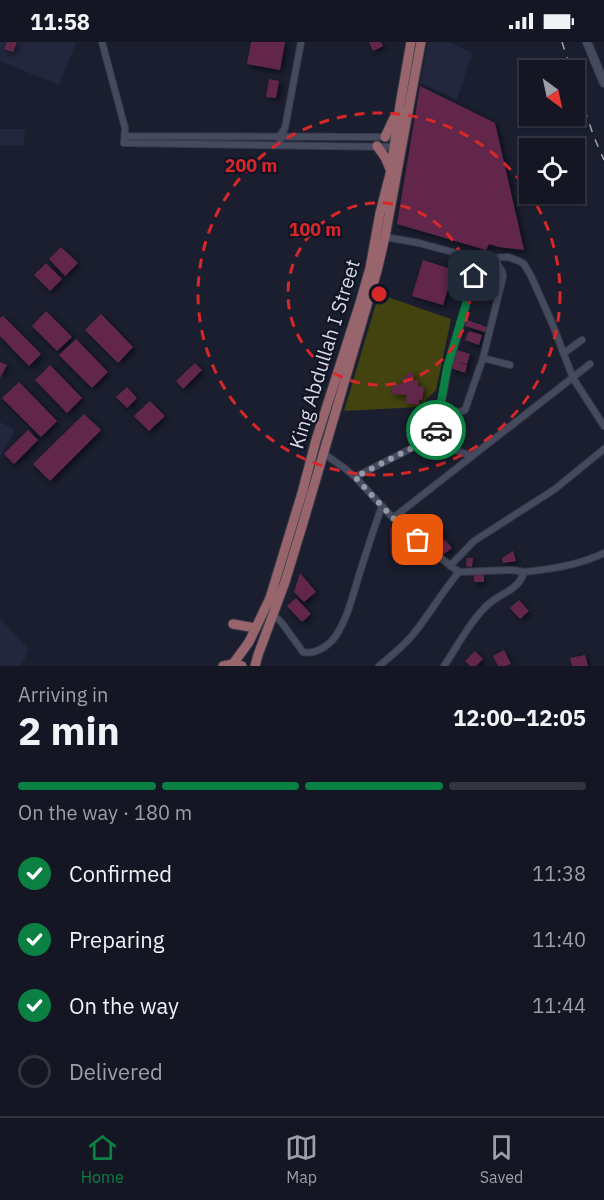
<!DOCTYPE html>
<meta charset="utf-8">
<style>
:root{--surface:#141623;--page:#1d1f2b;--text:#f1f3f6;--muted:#9d9fa6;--line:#333541;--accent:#0b8043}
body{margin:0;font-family:"IBM Plex Sans",sans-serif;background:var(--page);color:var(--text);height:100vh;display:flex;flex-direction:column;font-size:22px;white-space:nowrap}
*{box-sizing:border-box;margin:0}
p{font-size:20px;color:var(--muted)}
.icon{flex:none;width:33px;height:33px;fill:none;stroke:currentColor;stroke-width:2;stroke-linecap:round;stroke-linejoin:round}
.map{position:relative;height:624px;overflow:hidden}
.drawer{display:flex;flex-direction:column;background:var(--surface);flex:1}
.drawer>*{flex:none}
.needle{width:39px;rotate:147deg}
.controls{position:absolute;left:519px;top:18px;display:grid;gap:12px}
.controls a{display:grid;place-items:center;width:66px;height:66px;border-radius:0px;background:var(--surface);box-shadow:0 2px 4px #0004,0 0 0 2px var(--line);font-size:30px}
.pin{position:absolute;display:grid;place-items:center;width:51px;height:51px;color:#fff;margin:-26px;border-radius:12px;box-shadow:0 3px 9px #0006}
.courier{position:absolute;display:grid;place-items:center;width:60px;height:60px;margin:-30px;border:4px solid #0b8043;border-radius:50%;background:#fff;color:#222;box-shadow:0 2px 8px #0007}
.overview em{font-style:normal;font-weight:700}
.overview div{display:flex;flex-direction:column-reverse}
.overview{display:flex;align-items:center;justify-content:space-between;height:102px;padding:0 18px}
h1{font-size:39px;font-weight:700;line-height:45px}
.bar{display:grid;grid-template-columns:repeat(4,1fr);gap:9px 6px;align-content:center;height:72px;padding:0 18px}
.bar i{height:8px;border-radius:4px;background:var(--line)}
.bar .current{background:var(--accent)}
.bar p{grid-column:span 4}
ol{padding:0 18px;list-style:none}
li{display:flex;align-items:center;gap:18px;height:66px}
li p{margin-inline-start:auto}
li .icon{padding:6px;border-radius:50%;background:var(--accent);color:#fff;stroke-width:4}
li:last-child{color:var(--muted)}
li i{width:33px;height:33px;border:3px solid var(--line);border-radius:50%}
.status{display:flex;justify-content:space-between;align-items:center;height:42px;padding:0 30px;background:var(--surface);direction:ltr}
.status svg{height:16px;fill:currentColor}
.menu{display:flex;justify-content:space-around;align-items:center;height:84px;border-top:2px solid var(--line);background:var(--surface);font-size:16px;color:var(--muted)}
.menu a{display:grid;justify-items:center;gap:3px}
.menu .current{color:var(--accent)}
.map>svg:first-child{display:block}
</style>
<div class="status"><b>11:58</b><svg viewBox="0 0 49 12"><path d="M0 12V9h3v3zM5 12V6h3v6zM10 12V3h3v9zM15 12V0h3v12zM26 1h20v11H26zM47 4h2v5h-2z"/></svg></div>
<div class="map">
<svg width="604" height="624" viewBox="0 0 604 624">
<defs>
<filter id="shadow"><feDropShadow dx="2.5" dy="2.5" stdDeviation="3" flood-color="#0009"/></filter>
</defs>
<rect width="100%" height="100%" fill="#1a1e2f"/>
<path fill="#22273d" d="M0,0H75L76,1L59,43L0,19Z
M428,0H450L472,11L457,58L420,41Z
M0,87H25L24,104H0Z
M0,380L15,388L0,415Z
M0,576L29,608L21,624H0Z"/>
<path fill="#42430e" d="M379,252L451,277L436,348L419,365L344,369Z"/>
<path fill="#62284c" filter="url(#shadow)" d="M7,0H17L13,10L4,7Z
M251,0H285L280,28L247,22Z
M369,0H381L383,4L373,9Z
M269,37L279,39L276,56L266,55Z
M420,44L495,81L524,208L499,205L489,202L486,208L397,182Z
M61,205L78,221L65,234L49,217Z
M423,218L454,228L443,263L412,254Z
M46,221L62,237L50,249L34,233Z
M46,269L72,295L57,309L32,284Z
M101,272L133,305L118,321L85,288Z
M3,274L41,312L29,324L0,294V276Z
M467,278L490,286L488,291L465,284Z
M469,289L482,293L479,303L465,298Z
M76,297L108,330L92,346L59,313Z
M457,308L470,312L467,322L458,320L467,323L465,331L451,326Z
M0,320L7,323L0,336Z
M195,321L202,328L183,347L176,339Z
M50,323L82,356L67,371L35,338Z
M407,331H414L413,338H418V344L424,345L422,358H419V363L406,361L407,353L392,352L393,342L402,343L403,335H407Z
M19,340L57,379L41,395L2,356Z
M127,345L137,356L127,366L116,355Z
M150,359L165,374L149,389L134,374Z
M84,372L101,388L50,439L33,422Z
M28,388L38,398L14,422L4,412Z
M423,477L427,484L415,492L411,485Z
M435,480L443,493L437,497L429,484Z
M393,485L400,510L391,513L390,486Z
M445,498L452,506L444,512L442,508L440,509L436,503Z
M412,502L418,508L412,514L406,508Z
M513,509L516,519L503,521L502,516Z
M467,516H473L472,525L466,524Z
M300,531L316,550L304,560L294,550Z
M474,533H484V540H474Z
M296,556L311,572L302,580L287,564Z
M519,558L529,569L520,577L510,566Z
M504,608L511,622L506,624H498L493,614Z
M475,609L483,617L476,624H470L465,619Z
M585,613L588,624H572L570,616Z"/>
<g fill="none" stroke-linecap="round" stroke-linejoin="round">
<g stroke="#373a48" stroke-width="8">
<path id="minor" d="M102,0L125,86L124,101L394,105
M125,94L388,95
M280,98L281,92L285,86L301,0
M385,195L419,201L478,217L508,215L519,219L524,222L531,234L552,281L573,336L604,384
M564,311L582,298
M483,316L510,323
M441,364L458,370L463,369L465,368L483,316L503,235L502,229L494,217
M434,402L448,326L465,268L478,217
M323,411L343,425L355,435L393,476L418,499L459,530
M355,435L416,404C436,399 452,407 471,414
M393,476L590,322
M450,524L474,499L555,447L604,407
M524,530C552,527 579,523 604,511
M273,572L282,581L303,610C315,613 328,604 335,595C348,576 353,552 360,530C367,508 374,486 382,464
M379,624C390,615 401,606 411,595C428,575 441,551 459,530L512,528L524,530C519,547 504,550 491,560C473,574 457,605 444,624"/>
</g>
<g stroke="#373a48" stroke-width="10">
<path id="tertiary" d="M587,0L604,41"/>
</g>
<g stroke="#373a48" stroke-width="11">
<path id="primary" d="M385,95L394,76
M377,104L385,115L390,127
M233,582L256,586
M233,622L249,600L270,556L302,451L316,398L360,261L370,226L380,171L391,128L400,63L411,0
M223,624L233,622L242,624
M255,624L258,613L285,540L303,481L377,229L385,195L421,0"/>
</g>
<use href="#minor" stroke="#454a5e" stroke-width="6"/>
<use href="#tertiary" stroke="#454a5e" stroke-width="8"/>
<use href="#primary" stroke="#99656c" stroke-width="9"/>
<path stroke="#a1a4b2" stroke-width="1.5" stroke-dasharray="8 8" stroke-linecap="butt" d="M562,0L571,28
M574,37L594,95L604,118"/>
</g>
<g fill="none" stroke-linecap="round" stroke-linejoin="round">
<path stroke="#9598a6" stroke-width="6" stroke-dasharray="0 10.8" d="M418,498L393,476L355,435L416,404L426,401L434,402L436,388"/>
<path stroke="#0b8043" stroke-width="8" d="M436,388L447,326L474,234"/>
</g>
<g fill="none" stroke="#d62828" stroke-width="3" stroke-dasharray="10 8">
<circle cx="379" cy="252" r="91"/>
<circle cx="379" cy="252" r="181"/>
</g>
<g text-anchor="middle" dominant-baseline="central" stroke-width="4.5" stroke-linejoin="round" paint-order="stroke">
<g font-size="20" fill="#d7dae6" stroke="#111425">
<text transform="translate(324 312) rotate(-73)">King Abdullah I Street</text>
</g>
</g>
<circle cx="379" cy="252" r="9" fill="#d62828" stroke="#111425" stroke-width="3"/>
<g font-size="18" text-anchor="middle" font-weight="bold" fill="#d62828" stroke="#111425" stroke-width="4.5" stroke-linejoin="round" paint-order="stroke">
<text x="251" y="130">200 m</text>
<text x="315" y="194">100 m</text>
</g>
</svg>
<div class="controls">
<a><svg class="needle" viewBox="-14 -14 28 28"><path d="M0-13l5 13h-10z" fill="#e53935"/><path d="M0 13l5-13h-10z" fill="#9d9fa6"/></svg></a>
<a><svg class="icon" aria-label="locate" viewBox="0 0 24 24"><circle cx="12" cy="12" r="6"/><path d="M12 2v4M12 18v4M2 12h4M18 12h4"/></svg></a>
</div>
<div class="pin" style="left:418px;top:498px;background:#ea580c"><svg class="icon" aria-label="bag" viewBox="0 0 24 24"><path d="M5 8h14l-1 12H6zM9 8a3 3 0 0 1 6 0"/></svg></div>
<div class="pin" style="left:474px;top:234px;background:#1f2937"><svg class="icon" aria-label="home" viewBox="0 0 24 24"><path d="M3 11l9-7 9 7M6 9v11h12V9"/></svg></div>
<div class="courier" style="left:436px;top:388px"><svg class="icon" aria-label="car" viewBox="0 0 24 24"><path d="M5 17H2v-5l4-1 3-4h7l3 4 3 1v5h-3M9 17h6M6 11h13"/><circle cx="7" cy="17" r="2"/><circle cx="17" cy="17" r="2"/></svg></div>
</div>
<section class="drawer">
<div class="overview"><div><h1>2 min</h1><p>Arriving in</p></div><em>12:00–12:05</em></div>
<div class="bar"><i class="current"></i><i class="current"></i><i class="current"></i><i></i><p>On the way · 180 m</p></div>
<ol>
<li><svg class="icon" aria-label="check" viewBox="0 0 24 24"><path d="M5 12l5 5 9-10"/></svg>Confirmed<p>11:38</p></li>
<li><svg class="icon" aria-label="check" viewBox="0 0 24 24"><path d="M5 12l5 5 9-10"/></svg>Preparing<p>11:40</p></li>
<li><svg class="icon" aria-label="check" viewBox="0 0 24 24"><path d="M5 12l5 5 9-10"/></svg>On the way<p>11:44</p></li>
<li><i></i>Delivered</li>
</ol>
</section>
<nav class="menu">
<a class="current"><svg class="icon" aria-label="home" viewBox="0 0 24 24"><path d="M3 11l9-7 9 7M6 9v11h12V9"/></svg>Home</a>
<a><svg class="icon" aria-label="map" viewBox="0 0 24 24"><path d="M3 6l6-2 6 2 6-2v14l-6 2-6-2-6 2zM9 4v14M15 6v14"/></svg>Map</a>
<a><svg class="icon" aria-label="saved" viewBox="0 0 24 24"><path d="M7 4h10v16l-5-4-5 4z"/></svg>Saved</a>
</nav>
